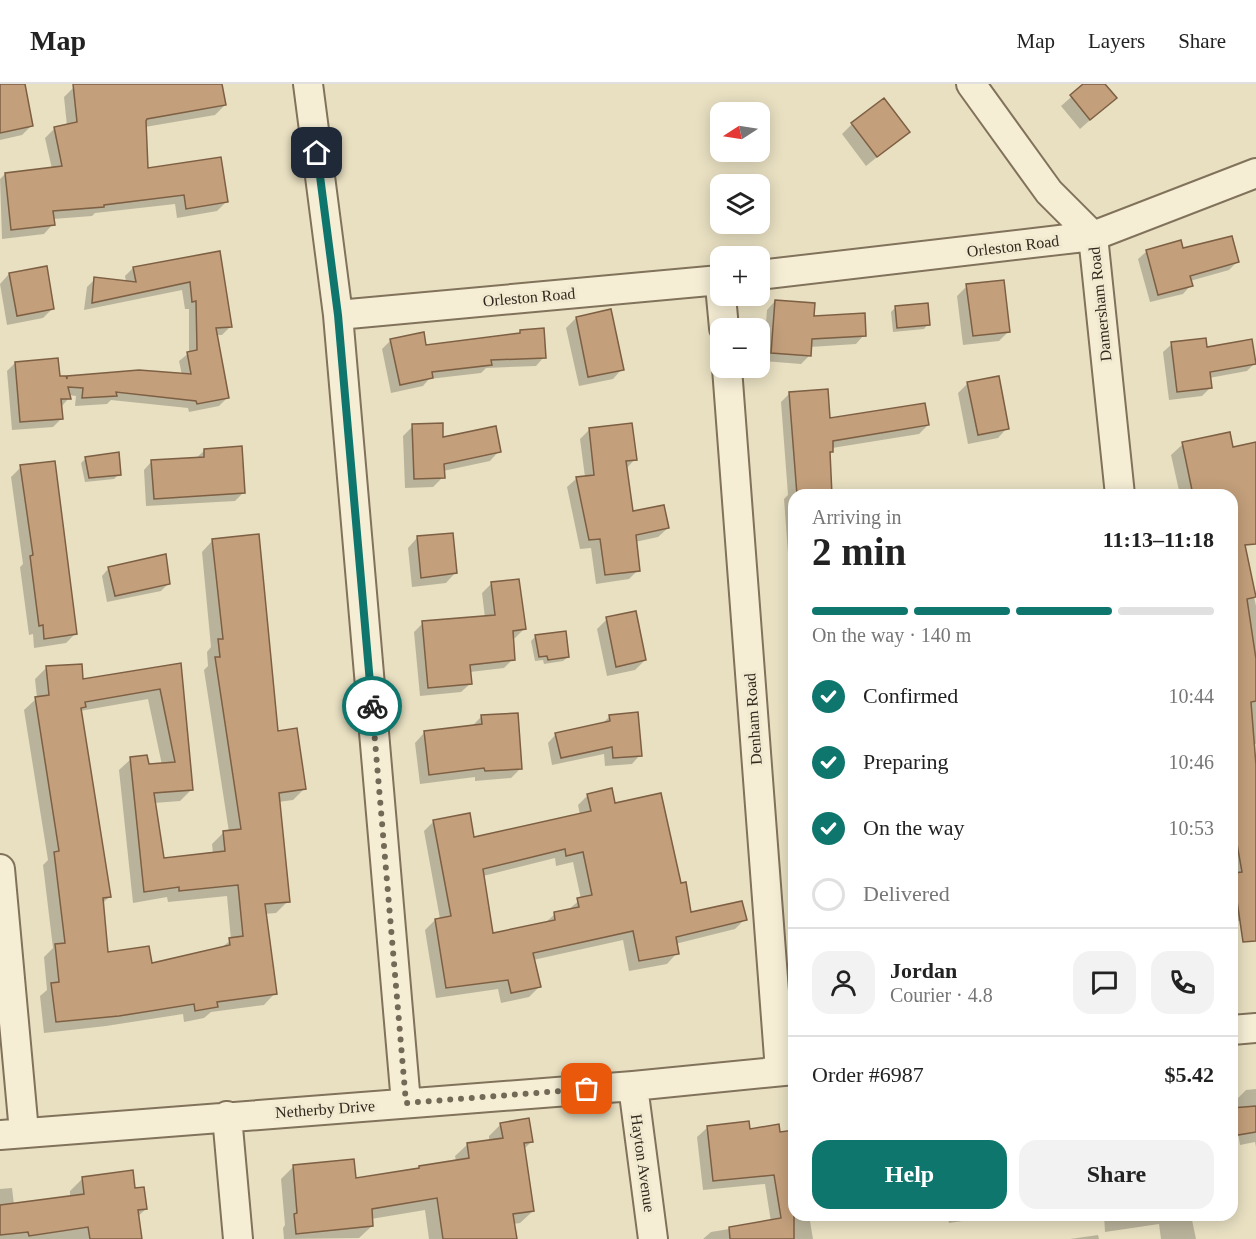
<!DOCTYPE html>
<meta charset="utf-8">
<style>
:root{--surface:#fff;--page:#f2f2f2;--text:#222;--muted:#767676;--line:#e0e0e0;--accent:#0f766e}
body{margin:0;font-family:Georgia,serif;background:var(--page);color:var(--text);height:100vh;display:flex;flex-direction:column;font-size:22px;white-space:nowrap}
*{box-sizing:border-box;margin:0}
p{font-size:20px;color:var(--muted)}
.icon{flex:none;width:33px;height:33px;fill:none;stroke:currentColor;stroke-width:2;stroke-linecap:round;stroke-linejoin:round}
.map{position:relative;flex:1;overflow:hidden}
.panel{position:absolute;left:788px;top:405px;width:450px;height:732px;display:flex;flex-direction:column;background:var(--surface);border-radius:18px;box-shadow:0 3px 15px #0003}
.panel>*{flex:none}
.needle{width:39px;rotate:258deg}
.controls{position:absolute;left:710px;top:18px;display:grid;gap:12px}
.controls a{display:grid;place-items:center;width:60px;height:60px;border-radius:12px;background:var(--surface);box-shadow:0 3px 15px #0003;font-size:30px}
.pin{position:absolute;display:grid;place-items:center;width:51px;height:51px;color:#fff;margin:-26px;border-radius:12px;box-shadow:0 3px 9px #0006}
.courier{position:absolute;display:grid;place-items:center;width:60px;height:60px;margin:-30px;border:4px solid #0f766e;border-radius:50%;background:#fff;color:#222;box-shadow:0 2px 8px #0007}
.overview em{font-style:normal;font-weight:600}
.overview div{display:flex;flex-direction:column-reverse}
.overview{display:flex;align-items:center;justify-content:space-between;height:102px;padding:0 24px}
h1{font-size:39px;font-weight:600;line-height:45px}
.bar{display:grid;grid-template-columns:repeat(4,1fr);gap:9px 6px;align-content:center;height:72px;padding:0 24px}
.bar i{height:8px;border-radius:4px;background:var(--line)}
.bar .active{background:var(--accent)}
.bar p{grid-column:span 4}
.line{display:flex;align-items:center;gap:15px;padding:0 24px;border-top:2px solid var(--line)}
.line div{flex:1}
.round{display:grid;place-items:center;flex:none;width:63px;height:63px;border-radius:18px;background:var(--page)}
ol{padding:0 24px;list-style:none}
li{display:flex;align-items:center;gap:18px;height:66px}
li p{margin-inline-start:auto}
li .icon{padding:6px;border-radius:50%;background:var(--accent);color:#fff;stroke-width:4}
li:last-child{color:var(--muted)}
li i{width:33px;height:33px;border:3px solid var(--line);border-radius:50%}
.action{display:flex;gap:12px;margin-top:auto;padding:12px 24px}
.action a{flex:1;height:69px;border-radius:18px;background:var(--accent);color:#fff;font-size:24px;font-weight:600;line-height:69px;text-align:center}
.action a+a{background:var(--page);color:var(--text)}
header{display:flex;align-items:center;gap:36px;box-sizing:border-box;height:84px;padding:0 30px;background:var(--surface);border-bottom:2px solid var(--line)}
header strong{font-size:28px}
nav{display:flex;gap:33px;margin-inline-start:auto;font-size:21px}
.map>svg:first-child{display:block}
</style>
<header>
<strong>Map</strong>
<nav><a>Map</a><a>Layers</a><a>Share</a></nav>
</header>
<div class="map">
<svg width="1256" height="1155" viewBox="0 0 1256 1155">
<rect width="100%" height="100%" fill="#e9e0c2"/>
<path fill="#0003" fill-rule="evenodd" d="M0,0H23L31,42L22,51L0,56Z
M92,0H221L225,21L215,31L145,43L147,86L227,117L217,127L177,134L175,120L95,129L92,132L53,135V140L44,150L2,155L0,95L5,90L52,85L45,54L55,44L67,42L64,13L74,3Z
M1086,0H1103L1115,14L1080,45L1061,22Z
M852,40L908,48L866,82L842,50Z
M1182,166L1237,178L1229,186L1190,197L1191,201L1183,210L1150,218L1138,175L1147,167Z
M219,168L230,243L222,251H216L227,314L219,322L189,328L188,324L111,316L107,320L75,322L76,312L68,311L69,314L61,323L62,334L53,343L12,346L7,287L15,279L66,295L68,293L182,291L179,277L189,269V225H185L182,206L84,226L87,203L95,195L126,198L125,192L133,184Z
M9,190L53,224L43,234L7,241L0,200Z
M967,202L1009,247L999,257L963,261L957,212Z
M775,217L813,234L864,251L856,260L810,263V271L801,280L763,277L767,226Z
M895,224L928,240L924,245L893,248L891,228Z
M610,227L622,285L613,295L579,302L566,244L576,234Z
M521,247L544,273L536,282L486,284L481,289L429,295L423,302L391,309L382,265L391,256L425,263L517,251Z
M1172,260L1205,264L1255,279L1247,287L1209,294L1210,304L1202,312L1169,316L1163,268Z
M968,299L1007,344L998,354L968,360L958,309Z
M790,309L829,336L928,341L919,350L832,364V367L829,370L831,411H794V550L784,415L788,411L781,318Z
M413,342L442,355L499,367L490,377L443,387V393L433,403L405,404L403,352Z
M589,346L635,375L626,385L631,429L668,444L658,453L635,458L638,486L629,495L596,500L591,464L580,465L567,403L577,394L585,393L580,355Z
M1256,359V396L1232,418V411H1180L1171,371L1183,360L1232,365Z
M205,366L243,409L235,417L146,422L144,386L152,377L195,375Z
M86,374L119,390L114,395L85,398L81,379Z
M21,383L76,549L66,559L34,564L33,550L29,551L20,483L23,480L11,393Z
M1013,406L1014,411H976Z
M1232,453L1245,496L1250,495L1256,522V660H1253L1256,699V834L1232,838Z
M417,454L455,489L446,499L412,503L408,464Z
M213,456L277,649L305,704L293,716L278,718L288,817L276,829L264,830L275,909L264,921L211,928L204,934L184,938L183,930L106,942L44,949L40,912L47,906L44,873L53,864L43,781L48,776L24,626L37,614L35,595L47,583L82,597L179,580L191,706L180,717L154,719L163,776L213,770L212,760L223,749L229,748L204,586L208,582L207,568L211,563L202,468ZM148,615L162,681L147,682L131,675L119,686L133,819L167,813L168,818L227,812L231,856L221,864L151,881L106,870L102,820L110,812L80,627Z
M109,484L169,499L161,507L107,518L102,492Z
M491,500L524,545L515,554H512L513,575L504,584L470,588L471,599L461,608L420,612L414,548L423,539L485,534L482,509Z
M607,535L645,576L635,586L607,592L597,545Z
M565,549L568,573L563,577L544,580L543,576L535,577L531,557L535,553Z
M482,632L520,685L511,694L475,697V693L420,700L415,659L424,649L472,642Z
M610,632L640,671L632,680L605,682L604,670L552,681L548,659L556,650L601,641Z
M588,711L614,721L680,801L690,830L745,835L735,845L675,860L677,869L667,880L629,887L623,856L533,876L539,903L529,913L501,919L498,905L436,914L425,846L435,836L440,835L424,747L434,737L473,754L580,731L578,721ZM555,774L556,782L573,778L581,815L568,826L555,830L545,839L492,850L483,792Z
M1256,1005V1063L1255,1058L1240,1061L1233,1019L1246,1006Z
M501,1040L531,1058L524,1065L533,1127L520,1139L513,1140L515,1155H429L425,1126L371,1135L372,1142L359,1154L284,1155L283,1144L285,1141L281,1095L293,1083L355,1095L417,1086L420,1083L456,1077L455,1072L468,1060L489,1057V1052Z
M778,1042L794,1131H809L813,1155H703L711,1148L771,1138L765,1100L703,1106L697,1053L707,1044L749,1047Z
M83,1094L134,1106L146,1125L137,1133L140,1155H0V1105L12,1104L14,1121L70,1113V1107Z
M843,1131H887L844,1137Z
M947,1131H1002L949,1139Z
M1104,1131H1222L1192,1136L1196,1155H1161L1159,1140L1105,1148Z
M1098,1151L1099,1155H1069H1070Z"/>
<path fill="#c39f7b" stroke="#7d5f43" stroke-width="1.5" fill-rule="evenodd" d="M0,0H25L33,42L0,49Z
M73,0H222L226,21L147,35L146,37L148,84L221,73L228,118L186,125L184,111L104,121V123L53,127L55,141L11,146L5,89L62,82L54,43L77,38Z
M1083,0H1105L1117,14L1090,36L1070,11Z
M884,14L910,48L877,73L851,39Z
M1232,152L1239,178L1190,192L1193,202L1158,211L1146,166L1181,156L1183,164Z
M220,167L232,243L216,244L229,314L197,320L196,317L116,308L117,312L82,314L83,304L68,303L71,315H61L63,335L20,338L15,278L58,274L60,292H66L67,295V292L139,286L191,290L187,268L197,266L196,217L192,218L190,198L92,219L94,193L136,198L133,183Z
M47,182L54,225L17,232L9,189Z
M1004,196L1010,248L973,252L966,200Z
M775,216L815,219L814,232L865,229L866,252L812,255L811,272L771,269Z
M928,219L930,241L897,244L895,222Z
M611,225L624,286L588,293L576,233Z
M544,244L546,274L491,276L492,281L432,288L433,294L400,301L390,255L424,248L426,261L520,249V246Z
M1206,254L1207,263L1252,255L1256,280L1210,288L1212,304L1177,308L1171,258Z
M999,292L1009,345L978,351L967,298Z
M828,305L830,334L925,319L929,341L833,357V368H830L832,411H797L789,308Z
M443,339V353L496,342L501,368L444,380L445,394L414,395L412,340Z
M632,339L637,376L626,377L633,427L664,421L669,444L636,451L640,487L605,491L600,455L589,456L576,393L594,391L589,344Z
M1230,348L1233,363L1256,358V460L1245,461L1256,513L1247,515L1256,575V617L1251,618L1256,681V857L1243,858L1233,789L1242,788L1232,732V411H1193L1182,358Z
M242,362L245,409L154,415L151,376L204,373V365Z
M119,368L121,391L89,394L85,373Z
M55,377L77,550L44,555L43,541L39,542L30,472L33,471L20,381Z
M453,449L457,489L421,494L417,452Z
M259,450L278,647L297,644L306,705L279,709L290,818L265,820L277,910L217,918L218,923L195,927L194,920L119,932L56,938L51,899L59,898L55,860L65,859L54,768L59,767L35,613L49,611L46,582L82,580L83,595L181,579L193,706L154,709L164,774L225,767L223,747L241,745L215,573H220L218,555H223L212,455ZM160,605L175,678L149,680L147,671L130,673L144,808L179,803V807L238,801L243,852L229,854L230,861L152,879L149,862L108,868L103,814L111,813L81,624L86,623L85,618Z
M166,470L170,500L115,512L108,483Z
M519,495L526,545L513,547L515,576L470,581L472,600L428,604L422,537L495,531L491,498Z
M636,527L646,576L616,583L606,533Z
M566,547L569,573L548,576L547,572L539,573L535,551Z
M638,628L642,672L613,674L612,663L561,674L555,649L610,637L609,631Z
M518,629L522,685L485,687L484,684L429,691L424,647L482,640L481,631Z
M612,704L615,719L661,709L681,799L686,798L691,828L742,817L747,836L676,853L679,870L639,877L633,847L533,869L541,903L511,909L508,896L446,904L435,835L451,832L433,736L470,729L474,753L591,727L587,710ZM565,765L566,772L583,768L592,811L577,814L579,823L554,828L555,836L493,849L483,785Z
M1256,1022V1048L1232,1052V1024Z
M529,1034L533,1058L524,1059L534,1127L513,1130L517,1155H443L437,1114L372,1125L373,1142L296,1150L294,1130L297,1129L293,1081L354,1075L356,1094L419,1084V1082L469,1074L467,1059L503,1054L500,1039Z
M749,1037L750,1045L779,1040L780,1048L794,1046V1155H730L729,1143L781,1134L774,1091L713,1097L707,1042Z
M133,1086L135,1104L144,1103L147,1125L138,1126L142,1155H90L88,1143L29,1152L28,1148L0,1151V1121L84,1110L82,1093Z"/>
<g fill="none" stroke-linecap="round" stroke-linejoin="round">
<g stroke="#81725b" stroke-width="32">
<path id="minor" d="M308,0L338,231L406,1019
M971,0L1049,108L1093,152L1120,411
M759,191L1093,152L1256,89
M721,212L724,244
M338,231L720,196
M727,284L780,987
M0,785L24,1048
M1232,946L1256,944
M633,1002L653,1155
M227,1032L238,1155
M0,1051L633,1002L794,986"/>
</g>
<use href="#minor" stroke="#f5edd4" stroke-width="28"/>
</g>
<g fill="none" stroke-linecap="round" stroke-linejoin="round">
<path stroke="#726957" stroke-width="6" stroke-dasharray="0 10.8" d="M372,622L406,1019L587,1005"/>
<path stroke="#0f766e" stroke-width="8" d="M317,69L338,231L372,622"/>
</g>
<g text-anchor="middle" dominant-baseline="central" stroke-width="6" stroke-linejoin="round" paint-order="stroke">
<g font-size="16" fill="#32291e" stroke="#f1ead0">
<text transform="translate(1013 162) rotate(-7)">Orleston Road</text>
<text transform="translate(529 213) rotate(-5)">Orleston Road</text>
<text transform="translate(1100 220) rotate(-96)">Damersham Road</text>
<text transform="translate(753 635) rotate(-94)">Denham Road</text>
<text transform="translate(325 1025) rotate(-4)">Netherby Drive</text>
<text transform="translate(643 1079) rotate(82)">Hayton Avenue</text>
</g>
</g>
</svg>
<div class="controls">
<a><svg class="needle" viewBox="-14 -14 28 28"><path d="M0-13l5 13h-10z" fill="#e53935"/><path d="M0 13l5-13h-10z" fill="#767676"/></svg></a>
<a><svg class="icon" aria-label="layers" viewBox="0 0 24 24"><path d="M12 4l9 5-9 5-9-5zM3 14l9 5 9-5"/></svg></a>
<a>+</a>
<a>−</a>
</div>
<div class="pin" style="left:587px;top:1005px;background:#ea580c"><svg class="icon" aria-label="bag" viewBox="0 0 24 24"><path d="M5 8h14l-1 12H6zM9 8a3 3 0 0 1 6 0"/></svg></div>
<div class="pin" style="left:317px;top:69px;background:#1f2937"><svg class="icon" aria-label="home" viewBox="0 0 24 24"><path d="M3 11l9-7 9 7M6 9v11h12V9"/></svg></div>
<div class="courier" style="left:372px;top:622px"><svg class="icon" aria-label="bike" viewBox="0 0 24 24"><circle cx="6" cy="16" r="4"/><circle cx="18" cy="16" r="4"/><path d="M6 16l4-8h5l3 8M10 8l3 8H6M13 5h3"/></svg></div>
<section class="panel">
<div class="overview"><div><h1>2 min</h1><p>Arriving in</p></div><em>11:13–11:18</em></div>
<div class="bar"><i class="active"></i><i class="active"></i><i class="active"></i><i></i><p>On the way · 140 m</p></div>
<ol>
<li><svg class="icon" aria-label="check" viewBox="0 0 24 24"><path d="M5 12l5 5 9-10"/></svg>Confirmed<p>10:44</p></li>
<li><svg class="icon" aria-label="check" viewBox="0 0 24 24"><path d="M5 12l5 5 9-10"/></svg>Preparing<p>10:46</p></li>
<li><svg class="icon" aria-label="check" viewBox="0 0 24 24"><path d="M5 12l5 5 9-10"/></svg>On the way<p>10:53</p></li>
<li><i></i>Delivered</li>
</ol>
<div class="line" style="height:108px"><a class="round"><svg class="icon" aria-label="person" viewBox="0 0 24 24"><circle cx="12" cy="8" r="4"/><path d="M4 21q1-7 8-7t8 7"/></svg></a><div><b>Jordan</b><p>Courier · 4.8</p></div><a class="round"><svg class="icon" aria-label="chat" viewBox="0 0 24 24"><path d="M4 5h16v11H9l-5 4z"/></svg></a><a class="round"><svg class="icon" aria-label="phone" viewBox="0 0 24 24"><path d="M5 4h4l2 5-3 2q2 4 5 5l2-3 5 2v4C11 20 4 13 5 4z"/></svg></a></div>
<div class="line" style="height:78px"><div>Order #6987</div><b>$5.42</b></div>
<div class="action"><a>Help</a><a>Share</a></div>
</section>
</div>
